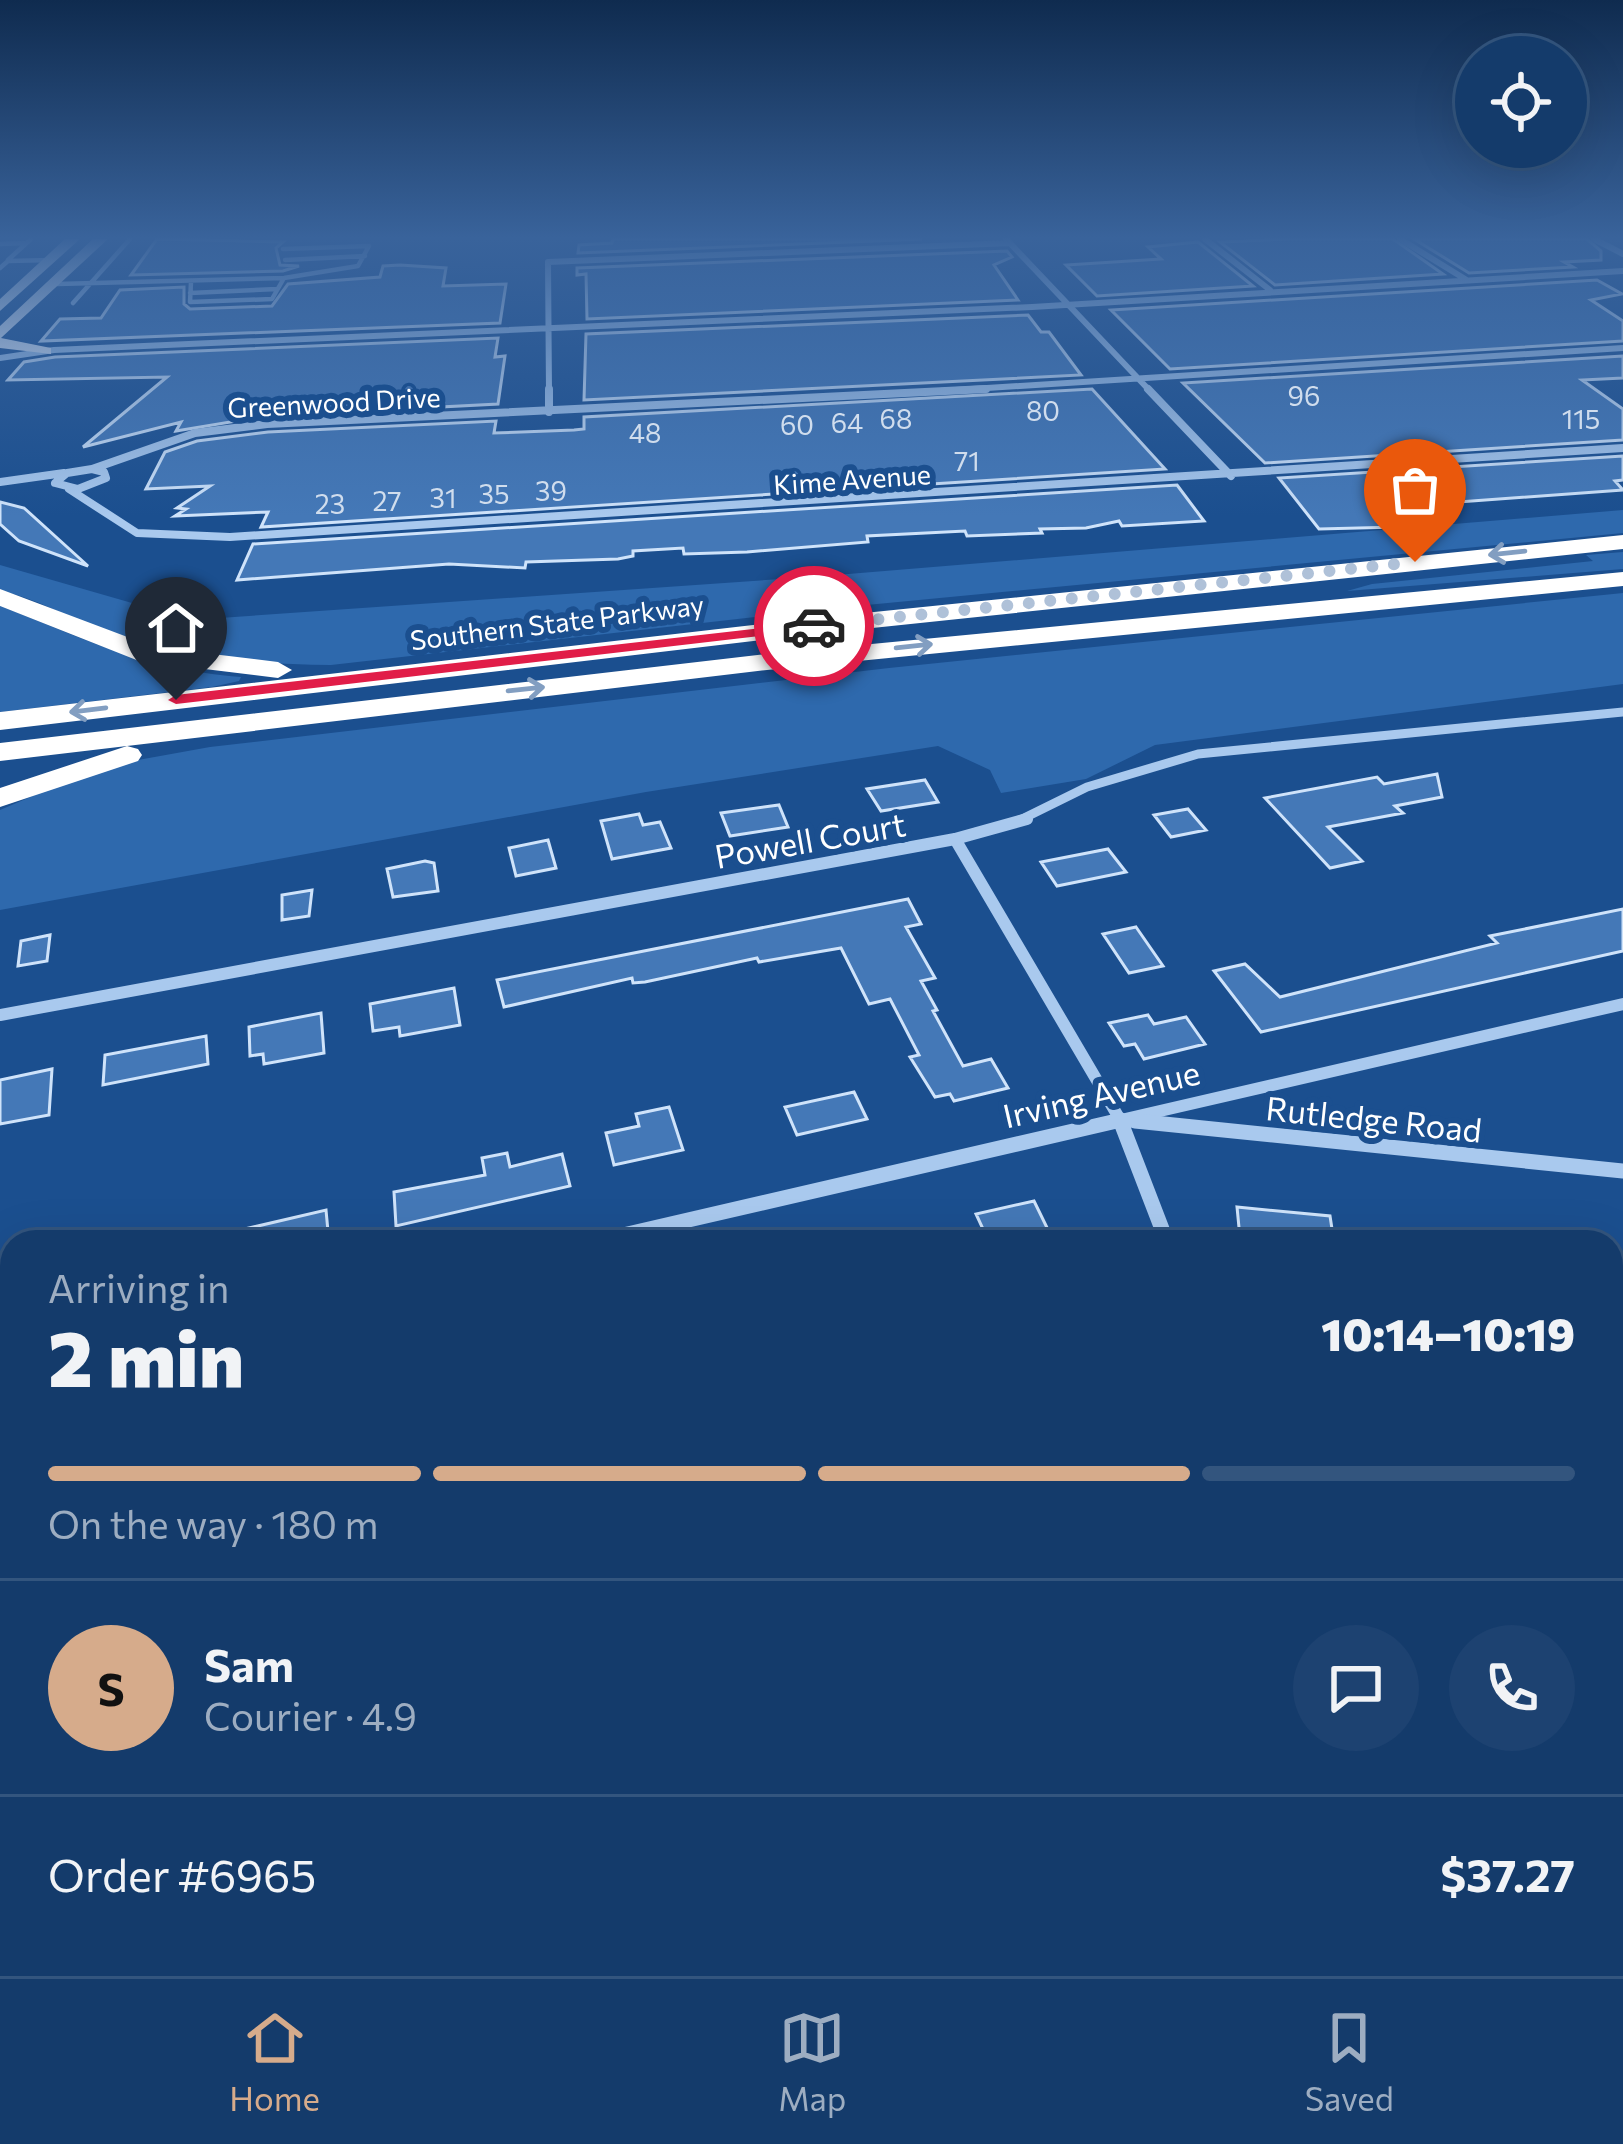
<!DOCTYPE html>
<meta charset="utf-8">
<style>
:root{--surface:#143b6b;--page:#1d4271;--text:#f1f3f6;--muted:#9dadc1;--line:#33557e;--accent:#d6ab8b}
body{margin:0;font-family:Commissioner,sans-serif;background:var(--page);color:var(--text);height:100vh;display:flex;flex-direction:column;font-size:45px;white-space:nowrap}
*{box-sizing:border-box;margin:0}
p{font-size:39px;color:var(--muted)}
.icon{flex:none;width:66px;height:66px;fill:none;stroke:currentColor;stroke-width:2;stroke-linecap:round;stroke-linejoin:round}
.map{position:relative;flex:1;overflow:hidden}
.side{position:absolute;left:0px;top:1230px;width:1623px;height:747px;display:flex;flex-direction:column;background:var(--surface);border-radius:36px 36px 0 0;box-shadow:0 12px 48px #0002,0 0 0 3px var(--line)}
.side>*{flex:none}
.buttons{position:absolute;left:1455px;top:36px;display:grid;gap:24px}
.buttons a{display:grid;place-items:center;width:132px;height:132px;border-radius:50%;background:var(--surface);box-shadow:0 12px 48px #0002,0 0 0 3px var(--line);font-size:60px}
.pin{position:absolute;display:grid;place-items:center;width:102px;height:102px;color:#fff;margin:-123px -51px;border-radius:50% 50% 50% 0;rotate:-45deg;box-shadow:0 0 12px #0007}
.pin .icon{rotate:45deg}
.courier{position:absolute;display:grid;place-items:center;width:120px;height:120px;margin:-60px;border:9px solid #e11d48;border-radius:50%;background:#fff;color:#222;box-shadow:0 3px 15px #0007}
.overview em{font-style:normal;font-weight:800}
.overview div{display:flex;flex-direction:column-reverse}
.overview{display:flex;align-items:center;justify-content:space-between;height:204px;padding:0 48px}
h1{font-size:78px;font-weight:800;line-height:90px}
.bar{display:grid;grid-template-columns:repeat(4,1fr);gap:18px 12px;align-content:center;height:144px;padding:0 48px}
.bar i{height:15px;border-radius:9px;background:var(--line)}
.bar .current{background:var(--accent)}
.bar p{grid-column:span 4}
.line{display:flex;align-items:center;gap:30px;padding:0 48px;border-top:3px solid var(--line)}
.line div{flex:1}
.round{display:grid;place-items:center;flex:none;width:126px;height:126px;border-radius:63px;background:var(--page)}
.dock{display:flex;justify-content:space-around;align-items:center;height:168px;border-top:3px solid var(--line);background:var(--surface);font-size:33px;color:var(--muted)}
.dock a{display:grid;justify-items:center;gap:6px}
.dock .current{color:var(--accent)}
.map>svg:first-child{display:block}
</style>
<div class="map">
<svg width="1623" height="1976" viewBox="0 0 1623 1976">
<rect width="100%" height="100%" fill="#1b4f8f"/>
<path fill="#2e69ad" d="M1623,510V533L825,609L331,665C260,664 188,661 120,638C79,625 43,599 0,591V565L191,620L824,576Z
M1623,552V569L1347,591L1372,584L1593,561L1586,555Z
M1623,593V684L1155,745L1086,779L1001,793L990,770L938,746L646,792L0,910V810L63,783L138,760L210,747L889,668Z
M0,606C89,640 141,669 241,677L239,681L212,687L0,712Z"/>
<path fill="#4478b7" stroke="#cfe3fa" stroke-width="3" d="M157,239L283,242L276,248L280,265L299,266L283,271L131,275Z
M613,239H922L578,253L579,245L612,243Z
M1288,239H1393L1443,274L1275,285L1220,242Z
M1414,239H1587L1601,251V260L1564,262L1573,267L1469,273Z
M1198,242L1253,286L1097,296L1066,265L1161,259L1148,247Z
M1007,251L1012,257L994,265L1018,300L587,319L586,274L577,275V268Z
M400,265L446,268L443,286L506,284L500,323L41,341L60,319L101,318L120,290L184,287V304L190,309L272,306L288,284L380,277L383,266Z
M1597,280L1622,294L1591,300L1623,321V341L1170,369L1111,310Z
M1028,315L1041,332H1049L1081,375L584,400L586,334Z
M498,338L495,357L505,356L498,404L266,416L176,431L181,422L83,447L167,377L8,380L24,362L55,357Z
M1623,356V378L1582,380L1623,409V440L1265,463L1183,383Z
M1092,389L1165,469L261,527L268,512L175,516L186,509L177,508L210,486L146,489L165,452L197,441L268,432L496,421L494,433L574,430L584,429V417Z
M1623,456V480L1615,481L1623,490L1431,504L1449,522L1398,527L1319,529L1279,478Z
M1177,485L1204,521L1122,526L1119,521L1086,528L1040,529L1042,533L967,536L965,531L867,536L868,542L747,552L684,554L683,548L633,551V556L618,559L526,562L525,568L449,564L237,580L253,544Z
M0,502L24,508L88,566L19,541L0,524Z
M1437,774L1442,797L1395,806L1403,813L1328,827L1362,861L1330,868L1265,798L1377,777L1384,784Z
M925,780L938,802L881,811L867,789Z
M779,805L788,827L730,836L721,813Z
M1188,809L1206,830L1171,837L1154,815Z
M639,814L643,825L660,822L671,848L612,859L601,821Z
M548,840L556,868L516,876L509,848Z
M1108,849L1126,872L1057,886L1041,862Z
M425,861L434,863L438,891L393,897L387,869Z
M312,890L309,916L282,920V895Z
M908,899L921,924L906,927L935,978L921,981L937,1010L933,1011L963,1066L991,1059L1008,1088L954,1101L950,1094L935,1097L910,1057L919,1055L890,999L869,1004L841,948L759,962L757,958L645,982L633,983L632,978L504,1007L497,980Z
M1623,909V951L1261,1032L1214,971L1245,964L1280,997L1497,943L1490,936Z
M1136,927L1163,966L1129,973L1103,934Z
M50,935L47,961L18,966L21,941Z
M454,988L460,1025L400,1036L399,1027L373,1031L370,1004Z
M321,1013L324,1053L264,1064L263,1054L250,1056L249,1027Z
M1148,1015L1154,1024L1186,1017L1205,1044L1144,1059L1135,1044L1124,1046L1109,1023Z
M206,1036L208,1064L103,1085L105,1055Z
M52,1069L49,1115L0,1124V1080Z
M854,1092L867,1119L797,1135L785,1107Z
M669,1107L683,1150L614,1165L606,1133L639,1126L636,1114Z
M507,1153L510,1167L562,1154L570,1186L396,1226L394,1192L485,1175L482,1158Z
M1034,1201L1054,1242H989L976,1214Z
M1237,1207L1330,1216L1334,1242L1240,1238Z
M326,1210L329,1242H233L232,1232Z"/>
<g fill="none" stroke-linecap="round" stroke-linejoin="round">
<path stroke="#a9c9ee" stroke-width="4.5" d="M0,244L26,243
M8,260L31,239
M285,260L365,256
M0,268L8,261L51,260
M191,282L190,302L272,299L284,278
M57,284L284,278L358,266L369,246L283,249
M190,293L277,289
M73,303L130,239"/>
<path stroke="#a9c9ee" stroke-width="6" d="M1006,239L1151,392
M1205,239L1270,290
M1400,239L1465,279
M1594,239L1623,254
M0,358L54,350L1032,307L1623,271
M549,392L548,262L1010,243
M924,392L1623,348"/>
<path stroke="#a9c9ee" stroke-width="8" d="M549,389V412
M1148,389L1231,476
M92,469L195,433L267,424L986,389
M92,469L104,472L106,478L78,489L55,483L67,473Z
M0,482L64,473
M69,489L137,533L230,537L1623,448"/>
<path stroke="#a9c9ee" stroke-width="9" d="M1016,822L1087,787L1198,754L1623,712"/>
<path stroke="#a9c9ee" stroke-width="12" d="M955,839L1122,1123
M0,1015L955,839L1027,819
M1135,1121L1155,1123
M1108,1123L1623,1004"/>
<path stroke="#a9c9ee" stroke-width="15" d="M1120,1120L1167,1242
M1135,1121L1623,1171
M593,1242L1121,1120
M0,1380L12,1378"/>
<path stroke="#a9c9ee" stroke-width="18" d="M1611,1521L1623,1523
M0,1835L12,1832
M1405,1965L1408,1976"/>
<path fill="#f0f6ff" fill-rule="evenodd" d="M65,239H80L0,311V299Z
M93,239H108L1,338L51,348V354L0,348V326Z"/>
<path fill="#fff" fill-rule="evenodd" d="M1623,535V549L796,636L0,730V712L796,620Z
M1623,572V586L767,670L0,761V743L767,654Z
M0,589L154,647L278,662L292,670L278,678L139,661L0,606Z
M127,746L138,749L142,755L138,761L0,807V788Z"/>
</g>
<defs><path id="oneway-shaft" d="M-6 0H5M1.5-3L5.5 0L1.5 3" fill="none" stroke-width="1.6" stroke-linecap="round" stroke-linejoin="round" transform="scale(3)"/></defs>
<g stroke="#829ec1">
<use href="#oneway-shaft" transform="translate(1507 553) rotate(174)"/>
<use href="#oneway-shaft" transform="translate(914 646) rotate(-6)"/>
<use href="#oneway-shaft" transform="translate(526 689) rotate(-6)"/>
<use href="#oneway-shaft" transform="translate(88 710) rotate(173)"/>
</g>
<linearGradient id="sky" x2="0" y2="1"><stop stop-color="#0f2b4f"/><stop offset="0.46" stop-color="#39639b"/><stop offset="1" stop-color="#39639b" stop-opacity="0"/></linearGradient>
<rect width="1623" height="516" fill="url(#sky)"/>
<path fill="#e11d48" d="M814,622L819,629L176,704L168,700L176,695Z"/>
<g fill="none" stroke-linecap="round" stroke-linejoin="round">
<path stroke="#afc1d8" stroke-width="12" stroke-dasharray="0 21.6" d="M814,626L1415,562"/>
</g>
<g text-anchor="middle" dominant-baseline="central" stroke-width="12" stroke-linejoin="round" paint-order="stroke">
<g font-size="27" fill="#d0dded">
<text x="1304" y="395">96</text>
<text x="1043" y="410">80</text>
<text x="896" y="418">68</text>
<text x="1581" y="418">115</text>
<text x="847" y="422">64</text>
<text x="797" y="424">60</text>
<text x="645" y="432">48</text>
<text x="967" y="460">71</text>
<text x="551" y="490">39</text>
<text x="494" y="493">35</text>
<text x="443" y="497">31</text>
<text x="387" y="500">27</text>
<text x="330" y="503">23</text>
</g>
<g font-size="27" fill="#fff" stroke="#1b4f8f">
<text transform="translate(334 402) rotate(-3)">Greenwood Drive</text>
<text transform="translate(852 479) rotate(-4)">Kime Avenue</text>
<text transform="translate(557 622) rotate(-7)">Southern State Parkway</text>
</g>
<g font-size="33" fill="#fff" stroke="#1b4f8f">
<text transform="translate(810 839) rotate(-10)">Powell Court</text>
<text transform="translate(1101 1093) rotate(-13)">Irving Avenue</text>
<text transform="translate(1374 1118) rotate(6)">Rutledge Road</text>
</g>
</g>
</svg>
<div class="buttons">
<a><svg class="icon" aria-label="locate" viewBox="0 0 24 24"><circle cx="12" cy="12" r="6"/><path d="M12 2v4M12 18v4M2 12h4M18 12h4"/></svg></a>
</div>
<div class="pin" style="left:1415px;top:562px;background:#ea580c"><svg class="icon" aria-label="bag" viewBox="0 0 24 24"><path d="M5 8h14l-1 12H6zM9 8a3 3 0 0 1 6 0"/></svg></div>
<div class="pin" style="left:176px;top:700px;background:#1f2937"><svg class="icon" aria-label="home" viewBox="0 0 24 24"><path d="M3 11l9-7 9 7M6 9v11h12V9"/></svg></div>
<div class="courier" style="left:814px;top:626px"><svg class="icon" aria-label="car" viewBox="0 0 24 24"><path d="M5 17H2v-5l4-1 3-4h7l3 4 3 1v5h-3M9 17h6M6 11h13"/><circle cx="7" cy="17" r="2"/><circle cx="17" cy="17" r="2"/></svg></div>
<section class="side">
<div class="overview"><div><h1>2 min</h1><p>Arriving in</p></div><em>10:14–10:19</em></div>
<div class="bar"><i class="current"></i><i class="current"></i><i class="current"></i><i></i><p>On the way · 180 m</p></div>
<div class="line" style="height:216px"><b class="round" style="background:var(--accent);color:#111">S</b><div><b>Sam</b><p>Courier · 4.9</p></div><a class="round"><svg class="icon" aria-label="chat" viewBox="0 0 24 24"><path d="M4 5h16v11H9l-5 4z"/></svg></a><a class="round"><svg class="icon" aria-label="phone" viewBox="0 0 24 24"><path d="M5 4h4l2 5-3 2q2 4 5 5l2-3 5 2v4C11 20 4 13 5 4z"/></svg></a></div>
<div class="line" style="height:156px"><div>Order #6965</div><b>$37.27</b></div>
</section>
</div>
<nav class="dock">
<a class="current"><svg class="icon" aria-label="home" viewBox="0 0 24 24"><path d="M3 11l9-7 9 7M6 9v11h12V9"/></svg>Home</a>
<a><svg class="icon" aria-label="map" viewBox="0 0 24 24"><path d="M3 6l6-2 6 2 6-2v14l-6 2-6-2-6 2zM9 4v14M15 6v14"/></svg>Map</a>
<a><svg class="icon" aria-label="saved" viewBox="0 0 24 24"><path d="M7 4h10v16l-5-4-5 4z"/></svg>Saved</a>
</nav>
